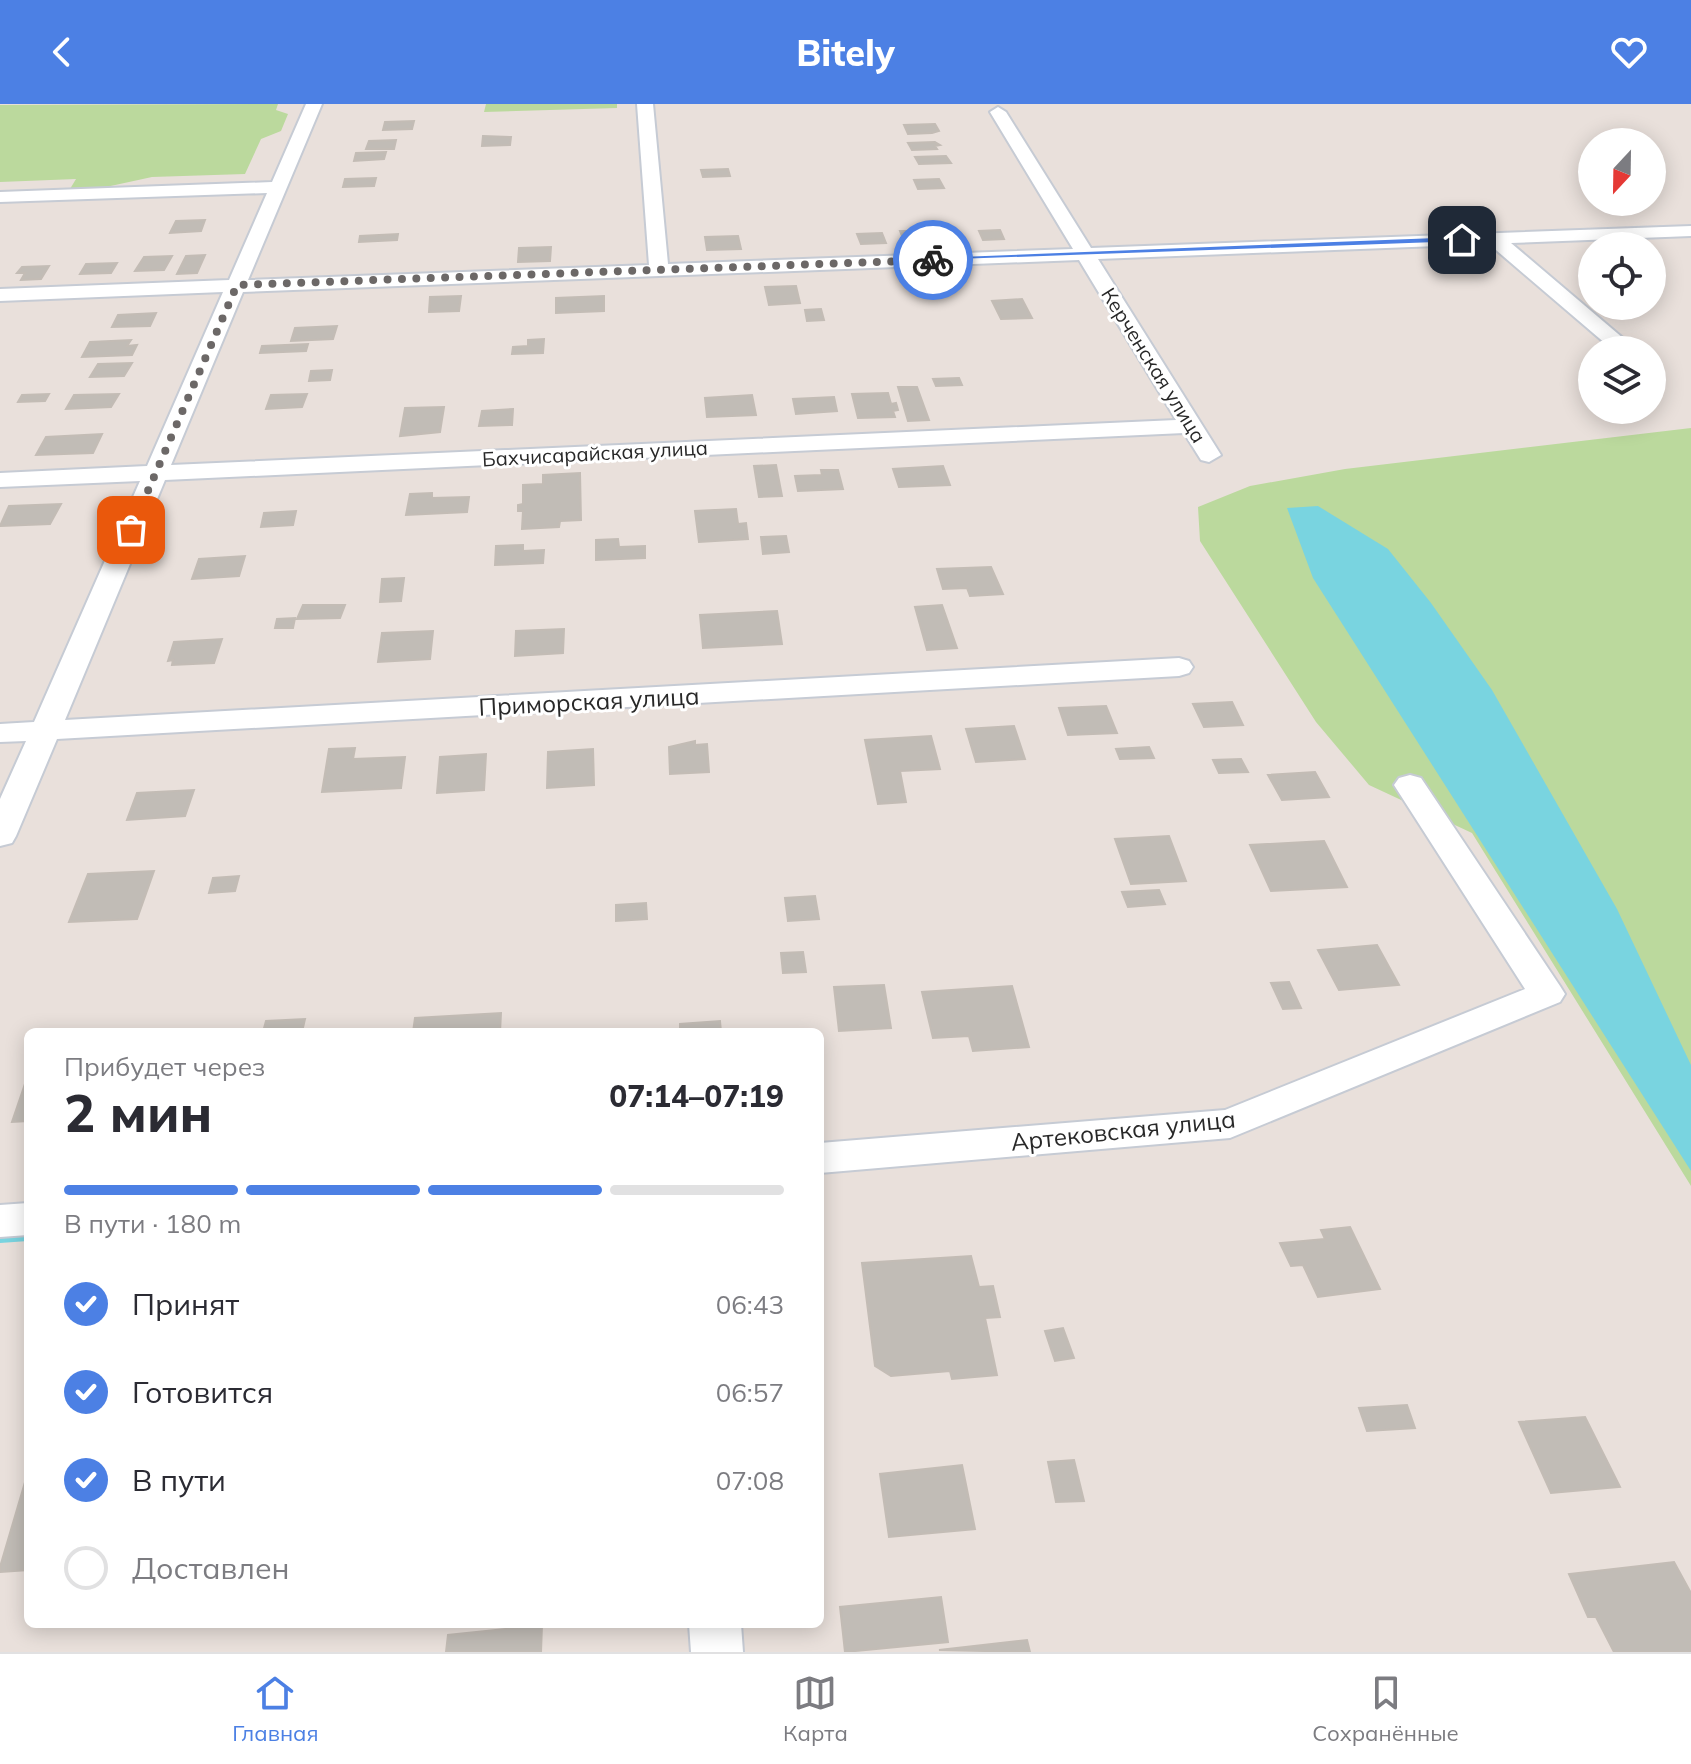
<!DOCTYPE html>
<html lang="ru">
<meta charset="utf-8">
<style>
:root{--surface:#fff;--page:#f7f7f7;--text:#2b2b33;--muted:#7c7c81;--line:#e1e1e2;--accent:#4c80e4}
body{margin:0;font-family:Mulish,sans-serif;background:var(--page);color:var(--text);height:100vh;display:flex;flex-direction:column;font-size:30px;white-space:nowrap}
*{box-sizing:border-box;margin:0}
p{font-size:26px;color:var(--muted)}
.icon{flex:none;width:44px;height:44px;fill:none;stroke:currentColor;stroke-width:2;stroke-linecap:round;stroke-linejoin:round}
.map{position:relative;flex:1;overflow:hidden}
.details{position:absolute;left:24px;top:924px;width:800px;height:600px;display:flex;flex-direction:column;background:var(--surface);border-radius:12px;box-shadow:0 4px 20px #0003}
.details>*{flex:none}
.needle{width:52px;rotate:202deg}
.fabs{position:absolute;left:1578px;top:24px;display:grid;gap:16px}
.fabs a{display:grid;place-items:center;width:88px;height:88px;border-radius:50%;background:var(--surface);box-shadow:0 4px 20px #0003;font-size:40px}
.pin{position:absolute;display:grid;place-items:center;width:68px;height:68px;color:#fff;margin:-34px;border-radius:16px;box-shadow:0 4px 12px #0006}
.courier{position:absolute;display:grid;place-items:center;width:80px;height:80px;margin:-40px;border:6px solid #4c80e4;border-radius:50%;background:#fff;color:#222;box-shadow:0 2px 10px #0007}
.head em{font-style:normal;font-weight:800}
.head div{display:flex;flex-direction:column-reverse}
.head{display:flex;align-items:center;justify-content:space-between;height:136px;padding:0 40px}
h1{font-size:52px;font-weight:800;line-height:60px}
.bar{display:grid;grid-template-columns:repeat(4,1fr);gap:12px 8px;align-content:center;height:96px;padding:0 40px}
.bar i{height:10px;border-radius:6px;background:var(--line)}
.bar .on{background:var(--accent)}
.bar p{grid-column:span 4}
ol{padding:0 40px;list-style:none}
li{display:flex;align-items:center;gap:24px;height:88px}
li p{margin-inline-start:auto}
li .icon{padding:8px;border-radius:50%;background:var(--accent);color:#fff;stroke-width:4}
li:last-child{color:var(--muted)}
li i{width:44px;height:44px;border:4px solid var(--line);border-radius:50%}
header{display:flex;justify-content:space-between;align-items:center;height:104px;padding:0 40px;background:var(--accent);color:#fff;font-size:36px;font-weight:800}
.tabs{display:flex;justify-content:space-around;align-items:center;height:112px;border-top:2px solid var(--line);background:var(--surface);font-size:22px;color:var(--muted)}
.tabs a{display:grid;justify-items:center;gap:4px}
.tabs .on{color:var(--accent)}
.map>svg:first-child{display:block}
</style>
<header><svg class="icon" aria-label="back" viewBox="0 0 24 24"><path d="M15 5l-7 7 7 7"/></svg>Bitely<svg class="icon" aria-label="heart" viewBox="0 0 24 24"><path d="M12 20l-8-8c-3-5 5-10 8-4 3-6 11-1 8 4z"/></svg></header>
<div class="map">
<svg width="1691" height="1548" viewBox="0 0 1691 1548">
<rect width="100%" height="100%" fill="#e9e0db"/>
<path fill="#bbd99d" d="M278,0L276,6L288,10L281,27L261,35L245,70L152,73L106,83L70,85L76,75L0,78V1Z
M486,0H617V4L484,8Z
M1691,324V1082L1472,729L1369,681L1316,618L1200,437L1198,403L1250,382L1345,365Z"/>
<path fill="#79d4e0" d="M1318,402L1388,445L1431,499L1492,586L1617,805L1691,961V1067L1313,474L1287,404Z"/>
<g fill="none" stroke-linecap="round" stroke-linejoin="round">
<path fill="#79d4e0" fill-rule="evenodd" d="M28,1127V1137L0,1139V1129Z"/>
</g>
<path fill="#c1bcb6" stroke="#c3bcb5" stroke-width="2" d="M414,17L412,25L383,26L385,18Z
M935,20L939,27L932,29L908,30L904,21Z
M483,32L511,33L510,41L482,42Z
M396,36L394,45H366L369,37Z
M935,38L940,41L935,42L937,45L912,46L908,39Z
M386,48L384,55L354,57L356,49Z
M946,52L951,59L919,60L915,53Z
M728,65L730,72L703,73L701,66Z
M376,74L374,82L343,83L345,75Z
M939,75L944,84L918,85L914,76Z
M205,116L201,127L170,129L176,117Z
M1000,126L1004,135L983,136L979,127Z
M900,127H920L924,136L904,137Z
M882,129L886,139L861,140L857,130Z
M398,130L397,136L359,138L360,132Z
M738,132L741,145L707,146L705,133Z
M551,143L550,157L518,158L519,144Z
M205,151L197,169L177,170L186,152Z
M172,152L164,166L135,167L144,153Z
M1458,152L1471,164L1446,165L1434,154Z
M117,159L111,169L80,170L86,160Z
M49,162L41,175L21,176L25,169H17L22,163Z
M796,182L800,199L769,201L765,183Z
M461,192L459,207L429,208L430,193Z
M604,192V207L556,209V194Z
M1022,195L1032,214L1001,215L992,197Z
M821,205L824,216L807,217L805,206Z
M156,209L150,222L112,223L118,211Z
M337,222L333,235L291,237L295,224Z
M544,235L543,249L512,250L513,243L528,242V236Z
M131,236L127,242L137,241L132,251L82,253L90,238Z
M308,240L306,247L260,249L262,242Z
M132,259L124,272L90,273L98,260Z
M332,266L330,276L309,277L311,267Z
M959,274L962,281L936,282L933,275Z
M898,283H917L929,316L908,317Z
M888,289L891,300L896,299L898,306L893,307L895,313L858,314L852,290Z
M49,290L45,297L18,298L22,291Z
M119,290L111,303L66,305L74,291Z
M307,290L302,303L266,305L271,291Z
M752,291L756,311L707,313L705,294Z
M834,293L837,307L796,310L793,295Z
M444,303L440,328L400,332L405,304Z
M513,305L512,321L479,322L482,307Z
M102,330L93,349L36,351L46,333Z
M776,361L782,392L759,393L754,362Z
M943,362L950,381L899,383L893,365Z
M821,366H838L843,385L798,387L795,372L822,371Z
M580,369L581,416L560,417L559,423L522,425L523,407H518V401L523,400V381L543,380V371Z
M432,389V394L469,393L467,408L406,411L410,390Z
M61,400L50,420L0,422L9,402Z
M736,405L738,420L746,419L748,435L699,438L695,407Z
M296,407L293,421L261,423L264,409Z
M786,432L789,448L763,450L761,433Z
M618,435L619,443L645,442V454L596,456V436Z
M523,441V447L544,446L543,459L495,461L496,442Z
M245,452L239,472L192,475L199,455Z
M991,463L1003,490L970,492L967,484L943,485L937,465Z
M404,474L401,497L380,498L382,475Z
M303,501H345L340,514L297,515Z
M942,501L957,544L927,546L915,503Z
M777,507L782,540L703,544L700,511Z
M295,514L293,524H275L277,515Z
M564,525L563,549L515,552L516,527Z
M433,527L430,555L378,558L382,529Z
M222,535L214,559L172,561L173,556L168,557L174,538Z
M1232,598L1243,621L1204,623L1193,600Z
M1106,602L1117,629L1068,631L1059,604Z
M1014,622L1025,655L976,658L966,625Z
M931,632L940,665L900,667L906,698L878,700L865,636Z
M695,637V641L707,640L709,668L670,670L669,643Z
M1149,643L1154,654L1120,655L1116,645Z
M355,644L353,655L405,653L401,684L322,688L329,645Z
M593,645L594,681L547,684L548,648Z
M486,650L484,686L437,689L440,653Z
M1241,655L1248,668L1219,669L1213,656Z
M1315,668L1329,693L1282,696L1268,671Z
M194,686L185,712L127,716L137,689Z
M1169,732L1186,777L1131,780L1115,735Z
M1324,737L1347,783L1271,787L1250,741Z
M154,767L137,815L69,818L88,770Z
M239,772L235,787L209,789L213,774Z
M1159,786L1165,800L1128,803L1122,788Z
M815,792L819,815L788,817L785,794Z
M646,799L647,815L616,817V801Z
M1377,841L1399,881L1339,886L1318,846Z
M803,848L806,868L783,869L781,849Z
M1289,878L1301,904L1283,905L1271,879Z
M884,881L891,924L839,927L834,883Z
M1012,882L1029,943L973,947L969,932L933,934L922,888Z
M501,909L500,928H413L415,914Z
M305,915L302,928H263L266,917Z
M720,917L721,928H680V920Z
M28,971V1017L12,1018Z
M1350,1123L1380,1185L1318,1193L1303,1161L1291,1162L1280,1139L1325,1135L1321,1126Z
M971,1152L979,1183L993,1182L1000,1213L985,1214L997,1271L952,1275L950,1267L891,1272L875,1262L862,1159Z
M1063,1224L1074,1254L1055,1257L1045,1227Z
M1407,1301L1415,1324L1367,1327L1359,1304Z
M1585,1313L1620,1383L1551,1389L1519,1318Z
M1074,1356L1084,1397L1056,1398L1048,1358Z
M962,1361L975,1425L889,1433L880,1370Z
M28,1368V1466L0,1468V1463Z
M1674,1458L1691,1489V1548H1614L1596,1513H1588L1569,1470Z
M941,1493L948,1538L845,1548L840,1503Z
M542,1521L541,1548H446L448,1531Z
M1027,1536L1030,1548L939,1546Z"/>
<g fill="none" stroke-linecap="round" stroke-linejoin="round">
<g stroke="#c6cbd4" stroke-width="4">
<path id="minor" d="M306,0H322L248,176L649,161L637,0H653L668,160L1073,145L990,8L998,3L1006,8L1091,144L1691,122V132L1511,139L1637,246H1613L1489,140L1098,155L1221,351L1209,358L1201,356L1184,329L165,376L65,616L1179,554L1189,557L1193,563L1189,569L1179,572L57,635L16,732L12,739L0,742V695L26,637L0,638V620L34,618L140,377L0,383V369L147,362L223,188L0,197V185L229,176L267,89L0,98V88L272,78ZM1079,156L1176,316L171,361L243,188Z
M1410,671L1421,674L1560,882L1565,890L1560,898L1230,1034L820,1069V1039L1225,1006L1525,885L1394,681L1399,674Z
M28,1099V1131L0,1133V1101Z
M689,1520H741L743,1548H691Z"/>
</g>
<use href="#minor" fill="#fff" fill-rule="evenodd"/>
</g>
<path fill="#4c80e4" d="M1462,133L1464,137L929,156L933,154Z"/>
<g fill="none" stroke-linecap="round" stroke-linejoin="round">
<path stroke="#6c6867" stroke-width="8" stroke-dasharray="0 14.4" d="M131,426L237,181L933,156"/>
</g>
<g text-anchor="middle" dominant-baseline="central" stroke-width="6" stroke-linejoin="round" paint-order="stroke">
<g font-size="20" fill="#282828" stroke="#fff">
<text transform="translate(1154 261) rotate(58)">Керченская улица</text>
<text transform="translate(595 349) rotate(-3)">Бахчисарайская улица</text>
</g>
<g font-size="24" fill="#282828" stroke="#fff">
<text transform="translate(589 597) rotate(-3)">Приморская улица</text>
<text transform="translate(1123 1026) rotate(-6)">Артековская улица</text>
</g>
</g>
</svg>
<div class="fabs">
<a><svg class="needle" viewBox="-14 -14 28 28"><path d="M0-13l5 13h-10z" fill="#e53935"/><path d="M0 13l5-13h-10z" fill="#7c7c81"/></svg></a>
<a><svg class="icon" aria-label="locate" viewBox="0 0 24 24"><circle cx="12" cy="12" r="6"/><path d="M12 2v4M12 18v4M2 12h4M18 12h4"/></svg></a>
<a><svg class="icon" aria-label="layers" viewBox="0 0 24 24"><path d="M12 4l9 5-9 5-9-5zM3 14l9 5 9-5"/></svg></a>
</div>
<div class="pin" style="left:131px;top:426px;background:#ea580c"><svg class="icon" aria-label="bag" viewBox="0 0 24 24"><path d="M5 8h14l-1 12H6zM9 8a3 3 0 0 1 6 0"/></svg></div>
<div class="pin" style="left:1462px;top:136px;background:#1f2937"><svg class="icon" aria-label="home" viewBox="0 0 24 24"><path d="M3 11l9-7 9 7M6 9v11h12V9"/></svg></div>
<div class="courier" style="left:933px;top:156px"><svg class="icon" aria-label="bike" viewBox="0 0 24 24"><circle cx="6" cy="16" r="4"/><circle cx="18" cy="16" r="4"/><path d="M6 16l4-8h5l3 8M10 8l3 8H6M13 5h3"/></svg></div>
<section class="details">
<div class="head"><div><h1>2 мин</h1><p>Прибудет через</p></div><em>07:14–07:19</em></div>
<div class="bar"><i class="on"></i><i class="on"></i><i class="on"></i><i></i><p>В пути · 180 m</p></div>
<ol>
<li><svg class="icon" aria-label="check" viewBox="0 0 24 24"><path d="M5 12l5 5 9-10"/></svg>Принят<p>06:43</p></li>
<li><svg class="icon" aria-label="check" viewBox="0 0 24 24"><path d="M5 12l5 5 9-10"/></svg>Готовится<p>06:57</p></li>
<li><svg class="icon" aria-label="check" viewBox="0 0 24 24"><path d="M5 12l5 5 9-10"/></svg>В пути<p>07:08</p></li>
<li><i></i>Доставлен</li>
</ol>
</section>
</div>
<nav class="tabs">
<a class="on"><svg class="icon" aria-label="home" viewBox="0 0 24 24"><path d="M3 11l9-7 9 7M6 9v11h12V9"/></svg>Главная</a>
<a><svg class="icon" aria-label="map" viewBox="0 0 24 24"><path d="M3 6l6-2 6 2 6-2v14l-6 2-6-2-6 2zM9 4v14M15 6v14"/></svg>Карта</a>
<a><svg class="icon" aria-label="saved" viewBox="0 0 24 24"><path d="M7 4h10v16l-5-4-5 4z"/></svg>Сохранённые</a>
</nav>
